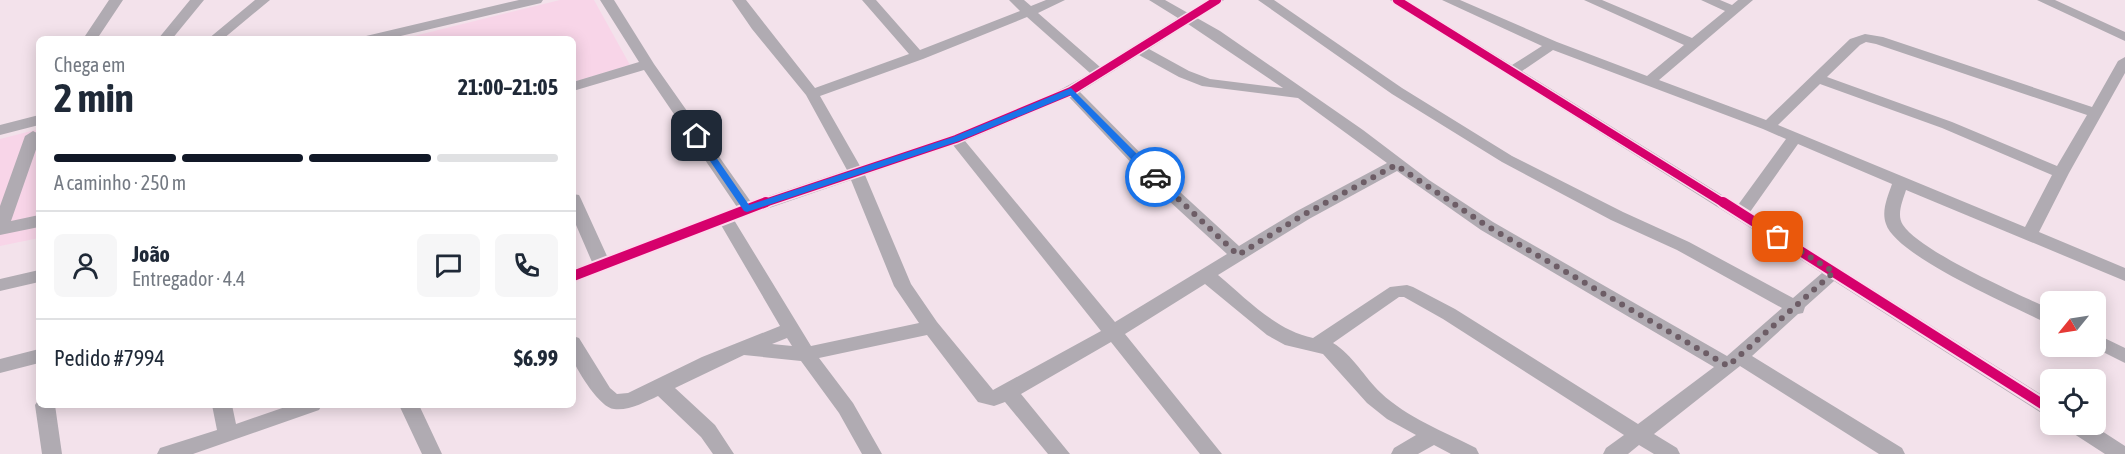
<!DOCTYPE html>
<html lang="pt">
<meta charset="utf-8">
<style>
:root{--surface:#fff;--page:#f6f6f7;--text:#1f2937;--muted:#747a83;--line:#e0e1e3;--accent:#111827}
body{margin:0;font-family:"Asap Condensed",sans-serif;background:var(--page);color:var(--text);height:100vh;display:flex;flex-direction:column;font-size:22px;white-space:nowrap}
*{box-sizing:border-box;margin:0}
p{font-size:20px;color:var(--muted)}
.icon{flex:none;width:33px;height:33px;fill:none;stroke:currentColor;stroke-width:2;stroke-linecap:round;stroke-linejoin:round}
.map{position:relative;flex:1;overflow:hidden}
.sheet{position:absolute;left:36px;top:36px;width:540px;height:372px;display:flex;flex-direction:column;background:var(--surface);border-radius:9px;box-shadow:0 3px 15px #0003}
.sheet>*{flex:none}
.needle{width:39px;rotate:240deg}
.fabs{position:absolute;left:2040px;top:291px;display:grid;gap:12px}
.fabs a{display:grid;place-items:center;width:66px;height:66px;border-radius:9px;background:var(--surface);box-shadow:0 3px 15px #0003;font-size:30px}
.pin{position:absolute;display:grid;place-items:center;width:51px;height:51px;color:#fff;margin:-26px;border-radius:12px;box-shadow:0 3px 9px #0006}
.courier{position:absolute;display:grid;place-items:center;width:60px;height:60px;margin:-30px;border:4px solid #1a73e8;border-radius:50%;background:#fff;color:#222;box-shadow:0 2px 8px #0007}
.overview em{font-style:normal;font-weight:700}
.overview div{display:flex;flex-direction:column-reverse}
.overview{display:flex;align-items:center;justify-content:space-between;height:102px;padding:0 18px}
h1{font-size:39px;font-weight:700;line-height:45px}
.bar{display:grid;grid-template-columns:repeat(4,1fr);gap:9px 6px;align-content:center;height:72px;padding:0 18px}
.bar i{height:8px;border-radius:4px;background:var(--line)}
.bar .on{background:var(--accent)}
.bar p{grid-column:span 4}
.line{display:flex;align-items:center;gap:15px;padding:0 18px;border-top:2px solid var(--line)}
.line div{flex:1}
.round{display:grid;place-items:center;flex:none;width:63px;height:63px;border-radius:9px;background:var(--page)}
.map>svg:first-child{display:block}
</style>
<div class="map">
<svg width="2125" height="454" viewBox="0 0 2125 454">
<rect width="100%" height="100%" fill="#f3e2eb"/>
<path fill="#f8d5e8" d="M560,0H594L630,65L573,82V39H402Z
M39,129V238L0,246V139Z"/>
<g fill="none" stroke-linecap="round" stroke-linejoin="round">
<path fill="#b0abb2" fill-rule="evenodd" d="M109,0H123L97,39H83Z
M190,0H204L172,39H158Z
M255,0H270L223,39H208Z
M519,0H543L541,3L388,39H364L366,36Z
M600,0H614L654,64L751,202L847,170L806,95L752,29L732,0H746L815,88L909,54L862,0H876L920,50L1020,11L1009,0H1024L1031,6L1046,0H1065L1038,13L1100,67L1178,18L1149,0H1165L1188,13L1208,0H1224L1197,18L1220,31L1363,130L1429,180L1493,222L1727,356L1782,308L1677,250L1611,220L1502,162L1392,94L1258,0H1274L1402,88L1512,156L1623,212L1689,242L1793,298L1822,273L1390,0H1406L1512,65L1542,46L1442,0H1460L1557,42L1647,76L1684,45L1584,0H1602L1692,38L1725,11L1701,0H1720L1732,5L1738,0H1753L1659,80L1766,120L1850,39L1865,34L1883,37L2092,107L2118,61L2125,57V73L2069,173L2039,232L2125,268V281L1906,190C1903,200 1896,215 1903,225C1921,252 2018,294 2050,309V323L2044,322C2011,305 1896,256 1886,224C1881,211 1888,196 1892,184L1798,144L1750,212L2050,400V416L2043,414L1834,281L1805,307L1803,313L1798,314L1752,356L1902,448L1905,454H1879L1740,366L1654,434L1677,448L1680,454H1654L1639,445L1628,454H1603L1606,448L1624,435L1443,319L1404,297H1399L1333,343C1353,355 1364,377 1381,393C1406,417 1445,432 1476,448L1479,454H1451L1434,445L1418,454H1391L1394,448L1416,435L1387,419L1367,403L1323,354L1285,345L1267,335L1205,284L1125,334L1222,454H1200L1111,342L1021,394L1070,454H1048L1005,402L994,406L978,402L927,335L819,358L853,403L882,454H862L839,413L801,361L744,355L675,388L715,425L734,454H713L701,437L658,396C645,402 629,411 614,409C600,408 578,372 573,360C571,353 573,343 573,336L579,338L610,388L617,394L628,393L702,357L780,326L721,225L573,282V269L592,262L573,218V194L579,195L581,199L607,256L737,207L644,70L573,91V82L639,62ZM1027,17L1090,73C1023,114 935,141 860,166L820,96L923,59ZM1188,24L1283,88L1210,79L1189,71L1149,49ZM1866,42L1876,44L2087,115L2057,166L1952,122L1827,77L1860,45ZM1553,50L1763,129L1786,139L1738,205L1522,71ZM1139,55L1179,77L1202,86L1298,98L1387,163L1297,211L1239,246L1168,181L1080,92ZM1820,84L1942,128L2052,175L2025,227L1778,125ZM1069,97L1156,189L1227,254L1115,322L965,141ZM953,145L1101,331L993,390L937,322L911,284L865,175ZM1397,171L1481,230L1714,367L1638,424L1455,309L1413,287L1407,285L1390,287L1313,338C1275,330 1247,299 1218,275L1309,219ZM851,180L894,286L919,323L811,346L734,220ZM787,338L792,346L772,344Z
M2037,0H2055L2125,32V41Z
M39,115V125L0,135V125Z
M33,131L39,134V141L11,221L39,215V227L0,235V206L25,136Z
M39,270V282L0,291V279Z
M2096,334L2125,348V363L2091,346H2096Z
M39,349V363L0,373V359Z
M39,399V405H55L62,454H42L35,405Z
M212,405H232L236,424L291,405H322L319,410L193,454H157L160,448L217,430Z
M399,405H419L442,454H422Z
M2066,424H2091L2125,446V454H2105L2068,430Z"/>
<g stroke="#fbdaec" stroke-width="11">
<path id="cycleway-far1" d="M1397,0L1725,204
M762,204L956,139L1071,91L1217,0"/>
</g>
<g stroke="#fbdaec" stroke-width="14">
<path id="cycleway" d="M1723,202L2050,409
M573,276L766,202"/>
</g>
<use href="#cycleway-far1" stroke="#d6006c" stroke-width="8"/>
<use href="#cycleway" stroke="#d6006c" stroke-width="10"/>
</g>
<path fill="#1a73e8" d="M1071,88L1158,175V180H1151L1070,95L959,141L747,212L744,211L693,136L700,134L749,205L953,137Z"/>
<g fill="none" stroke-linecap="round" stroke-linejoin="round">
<path stroke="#6d5d66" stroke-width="6" stroke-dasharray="0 10.8" d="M1155,177L1238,255L1303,215L1396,165L1487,226L1728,366L1834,272L1778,237"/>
</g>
</svg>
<div class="fabs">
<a><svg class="needle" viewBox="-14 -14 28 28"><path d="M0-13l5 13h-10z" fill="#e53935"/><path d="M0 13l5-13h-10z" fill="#747a83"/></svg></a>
<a><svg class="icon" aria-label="locate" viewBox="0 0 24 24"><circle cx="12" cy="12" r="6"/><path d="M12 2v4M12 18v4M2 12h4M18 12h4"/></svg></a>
</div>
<div class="pin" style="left:1778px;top:237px;background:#ea580c"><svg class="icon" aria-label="bag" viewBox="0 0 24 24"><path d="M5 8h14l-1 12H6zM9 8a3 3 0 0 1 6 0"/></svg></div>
<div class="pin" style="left:697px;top:136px;background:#1f2937"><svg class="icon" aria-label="home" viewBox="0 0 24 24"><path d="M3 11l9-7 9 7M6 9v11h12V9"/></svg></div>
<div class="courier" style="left:1155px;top:177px"><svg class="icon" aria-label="car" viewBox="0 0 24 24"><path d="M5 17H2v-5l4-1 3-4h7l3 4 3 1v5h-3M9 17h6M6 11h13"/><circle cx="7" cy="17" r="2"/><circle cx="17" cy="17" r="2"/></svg></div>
<section class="sheet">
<div class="overview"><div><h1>2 min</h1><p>Chega em</p></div><em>21:00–21:05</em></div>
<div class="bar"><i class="on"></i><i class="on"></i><i class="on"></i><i></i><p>A caminho · 250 m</p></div>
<div class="line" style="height:108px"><a class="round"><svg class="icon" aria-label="person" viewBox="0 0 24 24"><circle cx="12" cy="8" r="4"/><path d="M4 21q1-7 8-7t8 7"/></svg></a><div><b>João</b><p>Entregador · 4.4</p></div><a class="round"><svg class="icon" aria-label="chat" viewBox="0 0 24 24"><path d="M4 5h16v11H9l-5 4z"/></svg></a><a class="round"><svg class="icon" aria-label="phone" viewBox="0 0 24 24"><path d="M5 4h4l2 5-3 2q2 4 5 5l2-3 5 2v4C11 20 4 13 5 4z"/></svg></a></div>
<div class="line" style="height:78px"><div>Pedido #7994</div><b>$6.99</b></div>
</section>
</div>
